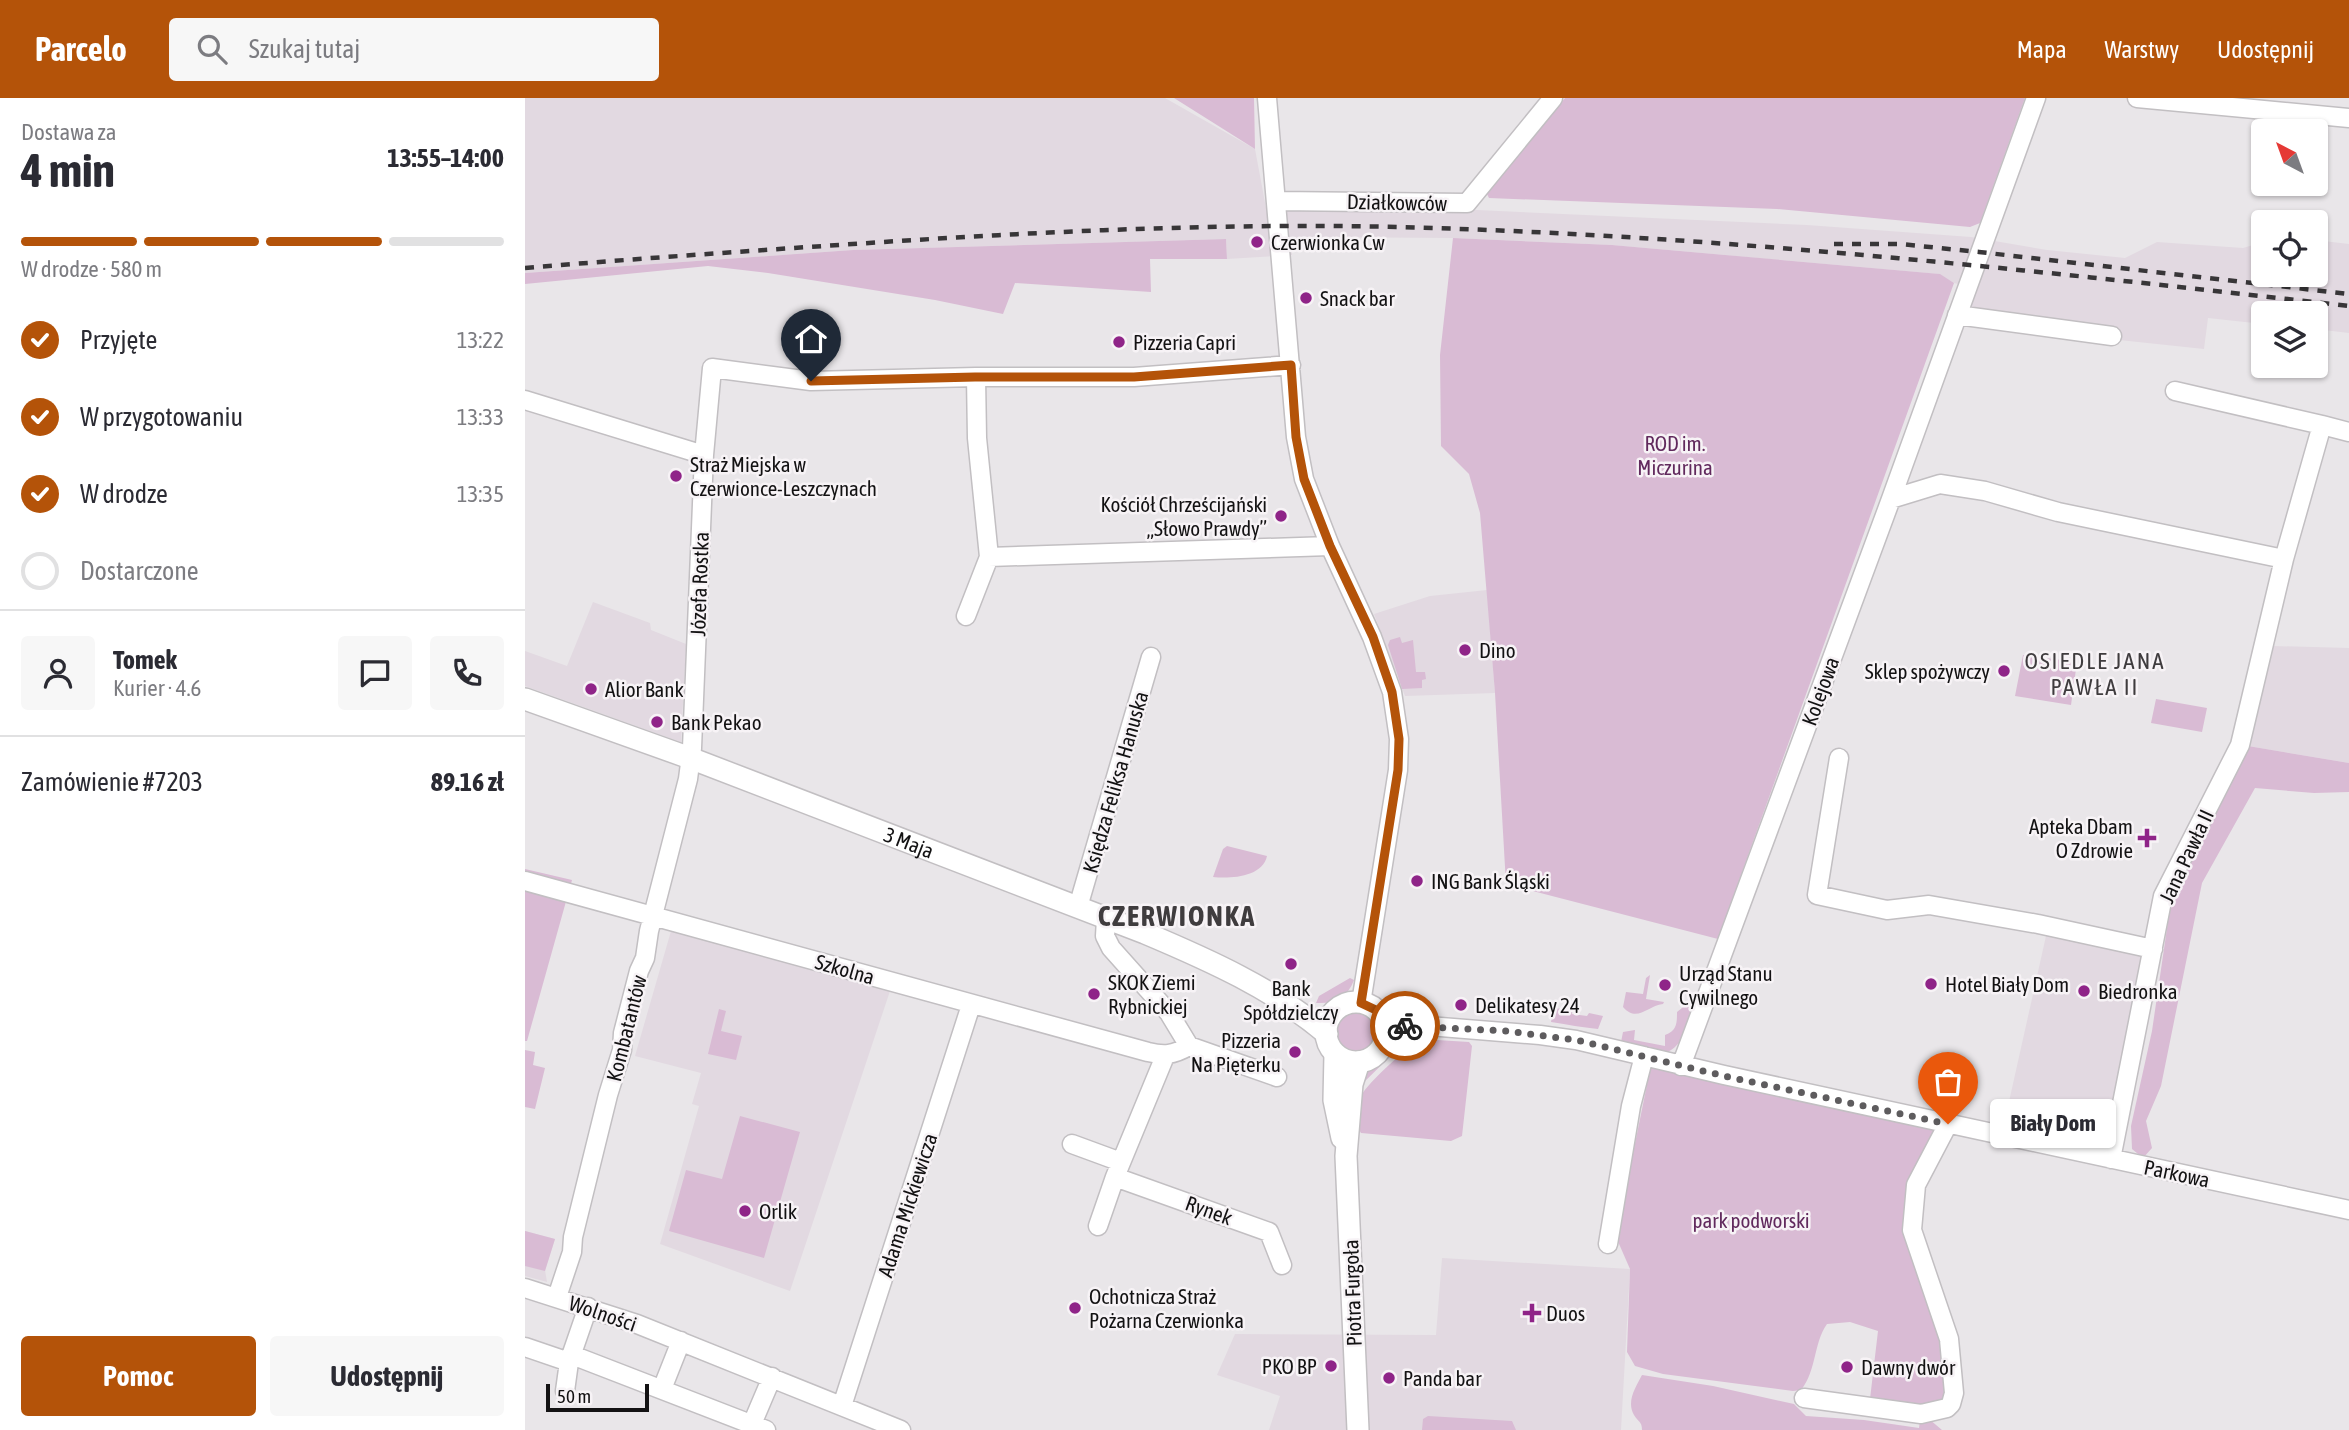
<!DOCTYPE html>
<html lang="pl">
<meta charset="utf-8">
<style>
:root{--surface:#fff;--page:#f7f7f7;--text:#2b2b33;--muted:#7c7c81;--line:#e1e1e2;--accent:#b45309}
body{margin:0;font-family:"Asap Condensed",sans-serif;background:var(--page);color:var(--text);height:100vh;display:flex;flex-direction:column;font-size:26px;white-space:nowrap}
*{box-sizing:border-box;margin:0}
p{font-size:23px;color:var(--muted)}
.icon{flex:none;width:38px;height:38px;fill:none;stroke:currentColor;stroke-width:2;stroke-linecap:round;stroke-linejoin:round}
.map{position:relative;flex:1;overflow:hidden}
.details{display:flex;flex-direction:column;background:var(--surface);width:525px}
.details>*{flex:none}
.needle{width:46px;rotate:319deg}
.tools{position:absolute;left:1726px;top:21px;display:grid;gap:14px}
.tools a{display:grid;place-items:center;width:77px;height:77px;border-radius:7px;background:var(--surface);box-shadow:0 2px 5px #0004;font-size:35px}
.scale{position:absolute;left:21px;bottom:18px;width:103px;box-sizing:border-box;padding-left:7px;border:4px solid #131213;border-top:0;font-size:19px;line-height:24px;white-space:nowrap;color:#131213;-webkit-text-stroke:5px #f7f3f6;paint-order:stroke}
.pin{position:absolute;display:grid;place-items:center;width:60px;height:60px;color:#fff;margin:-72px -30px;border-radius:50% 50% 50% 0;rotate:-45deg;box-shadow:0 0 7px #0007}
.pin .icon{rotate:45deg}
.courier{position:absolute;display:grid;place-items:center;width:70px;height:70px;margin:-35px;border:5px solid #b45309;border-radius:50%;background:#fff;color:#222;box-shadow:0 2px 9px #0007}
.bubble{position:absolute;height:49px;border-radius:7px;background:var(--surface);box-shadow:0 2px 5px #0004;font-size:23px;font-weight:700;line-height:49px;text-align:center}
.headline em{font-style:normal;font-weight:700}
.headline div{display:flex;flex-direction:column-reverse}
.headline{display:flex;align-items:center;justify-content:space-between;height:119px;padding:0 21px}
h1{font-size:46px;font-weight:700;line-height:52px}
.bar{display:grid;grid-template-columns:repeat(4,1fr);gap:10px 7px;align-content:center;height:84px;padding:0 21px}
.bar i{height:9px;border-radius:5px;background:var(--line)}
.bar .active{background:var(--accent)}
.bar p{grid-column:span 4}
.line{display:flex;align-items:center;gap:18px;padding:0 21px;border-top:2px solid var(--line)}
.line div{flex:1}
.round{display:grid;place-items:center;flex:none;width:74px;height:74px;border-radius:7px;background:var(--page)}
ol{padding:0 21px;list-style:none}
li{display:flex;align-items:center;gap:21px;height:77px}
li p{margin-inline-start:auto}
li .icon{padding:7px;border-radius:50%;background:var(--accent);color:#fff;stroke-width:4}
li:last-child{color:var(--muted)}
li i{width:38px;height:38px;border:4px solid var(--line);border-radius:50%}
.cta{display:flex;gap:14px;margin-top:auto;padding:14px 21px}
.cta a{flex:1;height:80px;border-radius:7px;background:var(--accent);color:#fff;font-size:28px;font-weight:700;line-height:80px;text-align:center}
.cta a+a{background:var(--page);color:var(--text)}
header{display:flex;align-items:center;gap:42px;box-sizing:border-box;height:98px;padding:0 35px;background:var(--accent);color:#fff}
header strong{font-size:33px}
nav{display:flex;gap:38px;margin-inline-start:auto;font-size:24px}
.search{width:490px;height:63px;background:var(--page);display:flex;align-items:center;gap:18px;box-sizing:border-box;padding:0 24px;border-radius:7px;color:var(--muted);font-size:26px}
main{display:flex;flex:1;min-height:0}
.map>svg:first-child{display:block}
</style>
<header>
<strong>Parcelo</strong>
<div class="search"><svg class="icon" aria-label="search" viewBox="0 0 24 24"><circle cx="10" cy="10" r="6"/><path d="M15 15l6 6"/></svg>Szukaj tutaj</div>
<nav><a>Mapa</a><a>Warstwy</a><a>Udostępnij</a></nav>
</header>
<main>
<section class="details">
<div class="headline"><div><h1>4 min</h1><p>Dostawa za</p></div><em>13:55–14:00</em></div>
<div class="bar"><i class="active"></i><i class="active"></i><i class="active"></i><i></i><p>W drodze · 580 m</p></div>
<ol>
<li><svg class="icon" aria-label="check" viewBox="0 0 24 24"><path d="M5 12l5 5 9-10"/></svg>Przyjęte<p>13:22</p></li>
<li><svg class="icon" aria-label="check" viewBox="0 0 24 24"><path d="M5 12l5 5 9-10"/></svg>W przygotowaniu<p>13:33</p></li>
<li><svg class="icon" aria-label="check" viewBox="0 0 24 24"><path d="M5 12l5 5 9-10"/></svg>W drodze<p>13:35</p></li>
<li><i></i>Dostarczone</li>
</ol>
<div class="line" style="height:126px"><a class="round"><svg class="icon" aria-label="person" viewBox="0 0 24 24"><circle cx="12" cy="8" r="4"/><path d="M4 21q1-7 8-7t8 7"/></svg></a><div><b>Tomek</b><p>Kurier · 4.6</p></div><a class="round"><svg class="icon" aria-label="chat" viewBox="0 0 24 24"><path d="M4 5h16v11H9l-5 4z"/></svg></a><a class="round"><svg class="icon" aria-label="phone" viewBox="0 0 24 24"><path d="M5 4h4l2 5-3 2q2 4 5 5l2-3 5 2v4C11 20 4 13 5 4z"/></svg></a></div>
<div class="line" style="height:91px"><div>Zamówienie #7203</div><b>89.16 zł</b></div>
<div class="cta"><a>Pomoc</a><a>Udostępnij</a></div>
</section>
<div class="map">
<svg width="1824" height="1332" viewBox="0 0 1824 1332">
<rect width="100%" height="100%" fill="#e9e6e9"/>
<path fill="#e2d9e1" d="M0,0H640L730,51L741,110L765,109L952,112L1282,127L1446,139L1522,152L1600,160L1632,144L1718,150L1738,144V177H1790V142L1824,146V235L1790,231V215H1738V226L1683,220L1679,251L1444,226L1449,190L1429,185L1414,176L1087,147L928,140L778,139L766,143L767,157L702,161L701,141L328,152L0,175Z
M962,492L970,595L880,598L849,516L905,498Z
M68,504L125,525L126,532L161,546L156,644L0,588V553L42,568Z
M1748,548L1824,550V665L1723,648Z
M1523,829L1622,850L1585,1029L1564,1046L1479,1026Z
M146,833L365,893L265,1193L135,1146L174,1008L167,1006L176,975L110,958Z
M0,1133L30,1141L20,1172L22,1184L0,1178Z
M917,1160L1105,1171L1096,1332H744L755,1298L692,1277L710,1236L911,1237Z"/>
<path fill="#d9bbd4" d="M649,0H729L730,51Z
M1040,0H1500L1455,125L1445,129L1252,111L964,100L962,96Z
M928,140L1087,147L1415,176L1429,185L1193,841L981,786L970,595L955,415L944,376L916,348L915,257Z
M701,141L702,161H625L626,194L490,185L478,216L410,202L243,175L183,168L0,186V175L328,152Z
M875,539L877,545L888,542L891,574H900L901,581L897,582V590L877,591L863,547L865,542Z
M1498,557L1552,564L1546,607L1490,598Z
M1631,601L1682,610L1677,634L1626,625Z
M1723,648L1824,665V694L1789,695L1730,690L1677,785L1636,988L1621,1023L1627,1050L1618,1060L1607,1051L1606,1028L1627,933L1646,803Z
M702,748L742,758C738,779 705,781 688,779L698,751Z
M0,771L47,782L2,943H0Z
M1125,877L1121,901L1139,904L1138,906C1122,908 1112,925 1098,909L1101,894L1118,896L1121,880Z
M825,880L829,882C823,899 810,906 791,905L794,898Z
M1173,897L1178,898C1171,913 1158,953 1138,955C1126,956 1108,947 1096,944L1098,934L1110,932L1109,942L1140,948V937C1152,933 1152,925 1152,914Z
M1029,910L1047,912V916L1062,918L1064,915L1078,918L1073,931C1056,929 1044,927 1026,924Z
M194,911L201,913L196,933L217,938L211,962L183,956Z
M812 934a19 19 0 1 1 38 0a19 19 0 1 1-38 0Z
M885,936L884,940L835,988L843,971L855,964L874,941Z
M896,941L944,944L947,948L937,1038L926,1043L836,1035C831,1028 832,1006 836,998C844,983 882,950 896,941Z
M0,952L10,954L8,967L20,970L10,1011L0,1009Z
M1126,967L1410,1029L1412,1042L1391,1122L1432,1244L1420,1309L1394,1314L1345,1301L1353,1233L1325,1224L1302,1226C1288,1246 1292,1272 1276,1292L1268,1293L1138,1276L1110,1268L1102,1254L1105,1171L1091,1139Z
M215,1018L275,1034L239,1160L144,1133L161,1072L197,1081Z
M0,1133L30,1141L20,1173L0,1168Z
M1117,1277L1188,1288L1269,1306L1281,1318L1339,1322L1394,1330L1395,1323L1404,1321L1417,1332H1117C1117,1323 1113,1324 1109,1317C1101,1303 1111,1289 1117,1277Z
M903,1318L987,1323L991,1332H897L898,1321Z"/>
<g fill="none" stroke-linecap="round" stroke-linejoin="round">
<g stroke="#c2bfc2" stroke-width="21">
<path id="minor" d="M742,0L771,339L779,381L805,448L847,539L867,594L874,641L873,672L836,905
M1612,0L1824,20
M751,103L942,105L1028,0
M1432,217L1587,238
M451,279L452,340L464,459L805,448
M1650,293L1797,327
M0,302L179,357
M1366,401L1415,386L1460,393L1533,414L1759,461L1715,647L1638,798L1586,1061
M1759,461L1797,327L1824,334
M441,518L464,459
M1314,660L1292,797L1362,812L1404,807L1513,826L1628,851
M0,783L623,954C640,958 648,957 664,948L644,915L586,850L580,838L581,821
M553,809L626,559
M861,930L891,927L1015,937L1051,942L1199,977L1824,1112
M664,948L752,979
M640,958L590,1079L744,1134L757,1167
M1156,968L1366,401L1511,0
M547,1046L596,1064
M573,1128L590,1079
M1083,1146L1106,1008L1119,958
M0,1190L112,1226L376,1332
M32,1199L47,1154L48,1139L83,997L97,952L98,935L114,873L120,860L124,833L163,681L167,650L179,357L187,270L286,283L451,279H609L766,267
M0,1249L44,1264
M47,1257L241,1332
M137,1291L156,1243
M40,1293L44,1264L63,1209
M1279,1300L1396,1316L1422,1310L1426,1306L1429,1295L1424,1241L1387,1132L1391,1087L1423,1026
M317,1308L446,907
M227,1326L247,1279"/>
</g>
<g stroke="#c2bfc2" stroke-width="24">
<g id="major">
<path id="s1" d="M0,601L165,660L620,835C684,862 749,891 802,936"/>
<circle cx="831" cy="934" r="30"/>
<path d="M810,956L809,1002L817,1040"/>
<path d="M833,1332L821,1058L827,986L834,964"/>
</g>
</g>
<use href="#minor" stroke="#fff" stroke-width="18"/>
<use href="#major" stroke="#fff" stroke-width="21"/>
<path stroke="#383638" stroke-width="4.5" stroke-dasharray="9 9" stroke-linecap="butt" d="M1309,146H1375L1454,154L1824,196
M0,170C119,160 238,152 358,144C529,133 700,125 872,129C1191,137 1507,172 1824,208"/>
</g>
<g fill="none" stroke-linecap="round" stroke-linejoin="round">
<path stroke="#5e5c5e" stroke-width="7" stroke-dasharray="0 12.6" d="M880,928L981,933L1051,942L1199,978L1423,1026"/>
<path stroke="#b45309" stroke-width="9" d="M286,283L450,279H609L766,267L771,339L779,381L805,448L848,539L867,594L874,641L873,672L836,905L853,913L861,930L880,928"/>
</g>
<g fill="#8f2488" stroke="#f7f3f6" stroke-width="2.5">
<circle cx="732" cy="144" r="7"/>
<circle cx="781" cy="200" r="7"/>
<circle cx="594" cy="244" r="7"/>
<circle cx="151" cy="378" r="7"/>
<circle cx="756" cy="418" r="7"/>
<circle cx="940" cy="552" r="7"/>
<circle cx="1479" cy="573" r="7"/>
<circle cx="66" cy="591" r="7"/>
<circle cx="132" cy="624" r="7"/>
<path d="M1618.5 729.5h7v7h7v7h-7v7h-7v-7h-7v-7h7z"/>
<circle cx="892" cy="783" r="7"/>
<circle cx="766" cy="866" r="7"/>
<circle cx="1406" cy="886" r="7"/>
<circle cx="1140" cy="887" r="7"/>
<circle cx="1559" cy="893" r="7"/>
<circle cx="569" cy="896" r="7"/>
<circle cx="936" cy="907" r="7"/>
<circle cx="770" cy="954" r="7"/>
<circle cx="220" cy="1113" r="7"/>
<circle cx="550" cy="1210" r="7"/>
<path d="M1003.5 1204.5h7v7h7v7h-7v7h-7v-7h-7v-7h7z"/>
<circle cx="806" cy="1268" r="7"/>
<circle cx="1322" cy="1269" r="7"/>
<circle cx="864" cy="1280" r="7"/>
</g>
<g text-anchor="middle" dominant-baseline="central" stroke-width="5" stroke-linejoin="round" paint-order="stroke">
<g font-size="21" fill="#131213" stroke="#f7f3f6">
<text transform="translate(872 104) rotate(1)">Działkowców</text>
<text transform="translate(174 486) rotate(-88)">Józefa Rostka</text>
<text transform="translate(1295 593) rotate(-70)">Kolejowa</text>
<text transform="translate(590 684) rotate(-74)">Księdza Feliksa Hanuska</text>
<text stroke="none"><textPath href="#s1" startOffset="410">3 Maja</textPath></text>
<text transform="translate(1661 758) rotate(-65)">Jana Pawła II</text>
<text transform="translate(320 871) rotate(16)">Szkolna</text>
<text transform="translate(101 930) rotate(-76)">Kombatantów</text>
<text transform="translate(1652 1075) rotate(12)">Parkowa</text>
<text transform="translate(382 1107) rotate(-72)">Adama Mickiewicza</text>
<text transform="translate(684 1112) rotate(20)">Rynek</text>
<text transform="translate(827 1195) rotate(-92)">Piotra Furgoła</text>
<text transform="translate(78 1215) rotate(19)">Wolności</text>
</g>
<g font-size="21" fill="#131213" stroke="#f7f3f6" text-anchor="start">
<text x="746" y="144">Czerwionka Cw</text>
<text x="795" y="200">Snack bar</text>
<text x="608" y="244">Pizzeria Capri</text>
<text x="165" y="366">Straż Miejska w<tspan x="165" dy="24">Czerwionce-Leszczynach</tspan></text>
<text x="742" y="406" text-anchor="end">Kościół Chrześcijański<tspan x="742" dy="24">„Słowo Prawdy”</tspan></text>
<text x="954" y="552">Dino</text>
<text x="1465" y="573" text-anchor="end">Sklep spożywczy</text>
<text x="80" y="591">Alior Bank</text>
<text x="146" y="624">Bank Pekao</text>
<text x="1608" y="728" text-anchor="end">Apteka Dbam<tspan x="1608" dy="24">O Zdrowie</tspan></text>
<text x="906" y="783">ING Bank Śląski</text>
<text x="1154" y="875">Urząd Stanu<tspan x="1154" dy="24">Cywilnego</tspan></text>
<text x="583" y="884">SKOK Ziemi<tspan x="583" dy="24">Rybnickiej</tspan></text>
<text x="1420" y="886">Hotel Biały Dom</text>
<text x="766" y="890" text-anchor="middle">Bank<tspan x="766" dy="24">Spółdzielczy</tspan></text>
<text x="1573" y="893">Biedronka</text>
<text x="950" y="907">Delikatesy 24</text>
<text x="756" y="942" text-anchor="end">Pizzeria<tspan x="756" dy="24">Na Pięterku</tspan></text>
<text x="234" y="1113">Orlik</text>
<text x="564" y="1198">Ochotnicza Straż<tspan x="564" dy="24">Pożarna Czerwionka</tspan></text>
<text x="1021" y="1215">Duos</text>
<text x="792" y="1268" text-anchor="end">PKO BP</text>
<text x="1336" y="1269">Dawny dwór</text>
<text x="878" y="1280">Panda bar</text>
</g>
<g font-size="21" fill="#61295d" stroke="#f7f3f6">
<text x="1150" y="345">ROD im.<tspan x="1150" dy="24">Miczurina</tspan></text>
<text x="1226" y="1122">park podworski</text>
</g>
<g font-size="23" letter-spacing="2" fill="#3f3c3e" stroke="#f7f3f6">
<text x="1570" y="563">OSIEDLE JANA<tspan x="1570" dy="26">PAWŁA II</tspan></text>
</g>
<g font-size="28" font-weight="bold" letter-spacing="2" fill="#3f3c3e" stroke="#f7f3f6">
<text x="652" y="818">CZERWIONKA</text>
</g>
</g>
</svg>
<div class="tools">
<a><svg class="needle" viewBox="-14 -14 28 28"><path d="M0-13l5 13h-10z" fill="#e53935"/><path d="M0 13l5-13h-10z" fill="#7c7c81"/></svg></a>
<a><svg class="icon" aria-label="locate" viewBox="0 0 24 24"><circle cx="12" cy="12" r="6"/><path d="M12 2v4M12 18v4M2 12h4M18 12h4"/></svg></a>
<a><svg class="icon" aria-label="layers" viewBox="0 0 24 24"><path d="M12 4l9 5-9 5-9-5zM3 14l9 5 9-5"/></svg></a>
</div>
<div class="scale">50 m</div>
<div class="pin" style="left:1423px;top:1026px;background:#ea580c"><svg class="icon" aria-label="bag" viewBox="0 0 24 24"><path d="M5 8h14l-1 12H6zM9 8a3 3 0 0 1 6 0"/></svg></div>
<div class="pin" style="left:286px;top:283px;background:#1f2937"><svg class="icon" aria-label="home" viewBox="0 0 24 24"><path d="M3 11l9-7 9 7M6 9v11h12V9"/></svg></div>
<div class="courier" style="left:880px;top:928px"><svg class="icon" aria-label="bike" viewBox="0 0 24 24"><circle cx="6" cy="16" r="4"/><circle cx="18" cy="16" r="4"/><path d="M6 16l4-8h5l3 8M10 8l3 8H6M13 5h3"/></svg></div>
<div class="bubble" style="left:1465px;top:1001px;width:126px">Biały Dom</div>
</div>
</main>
